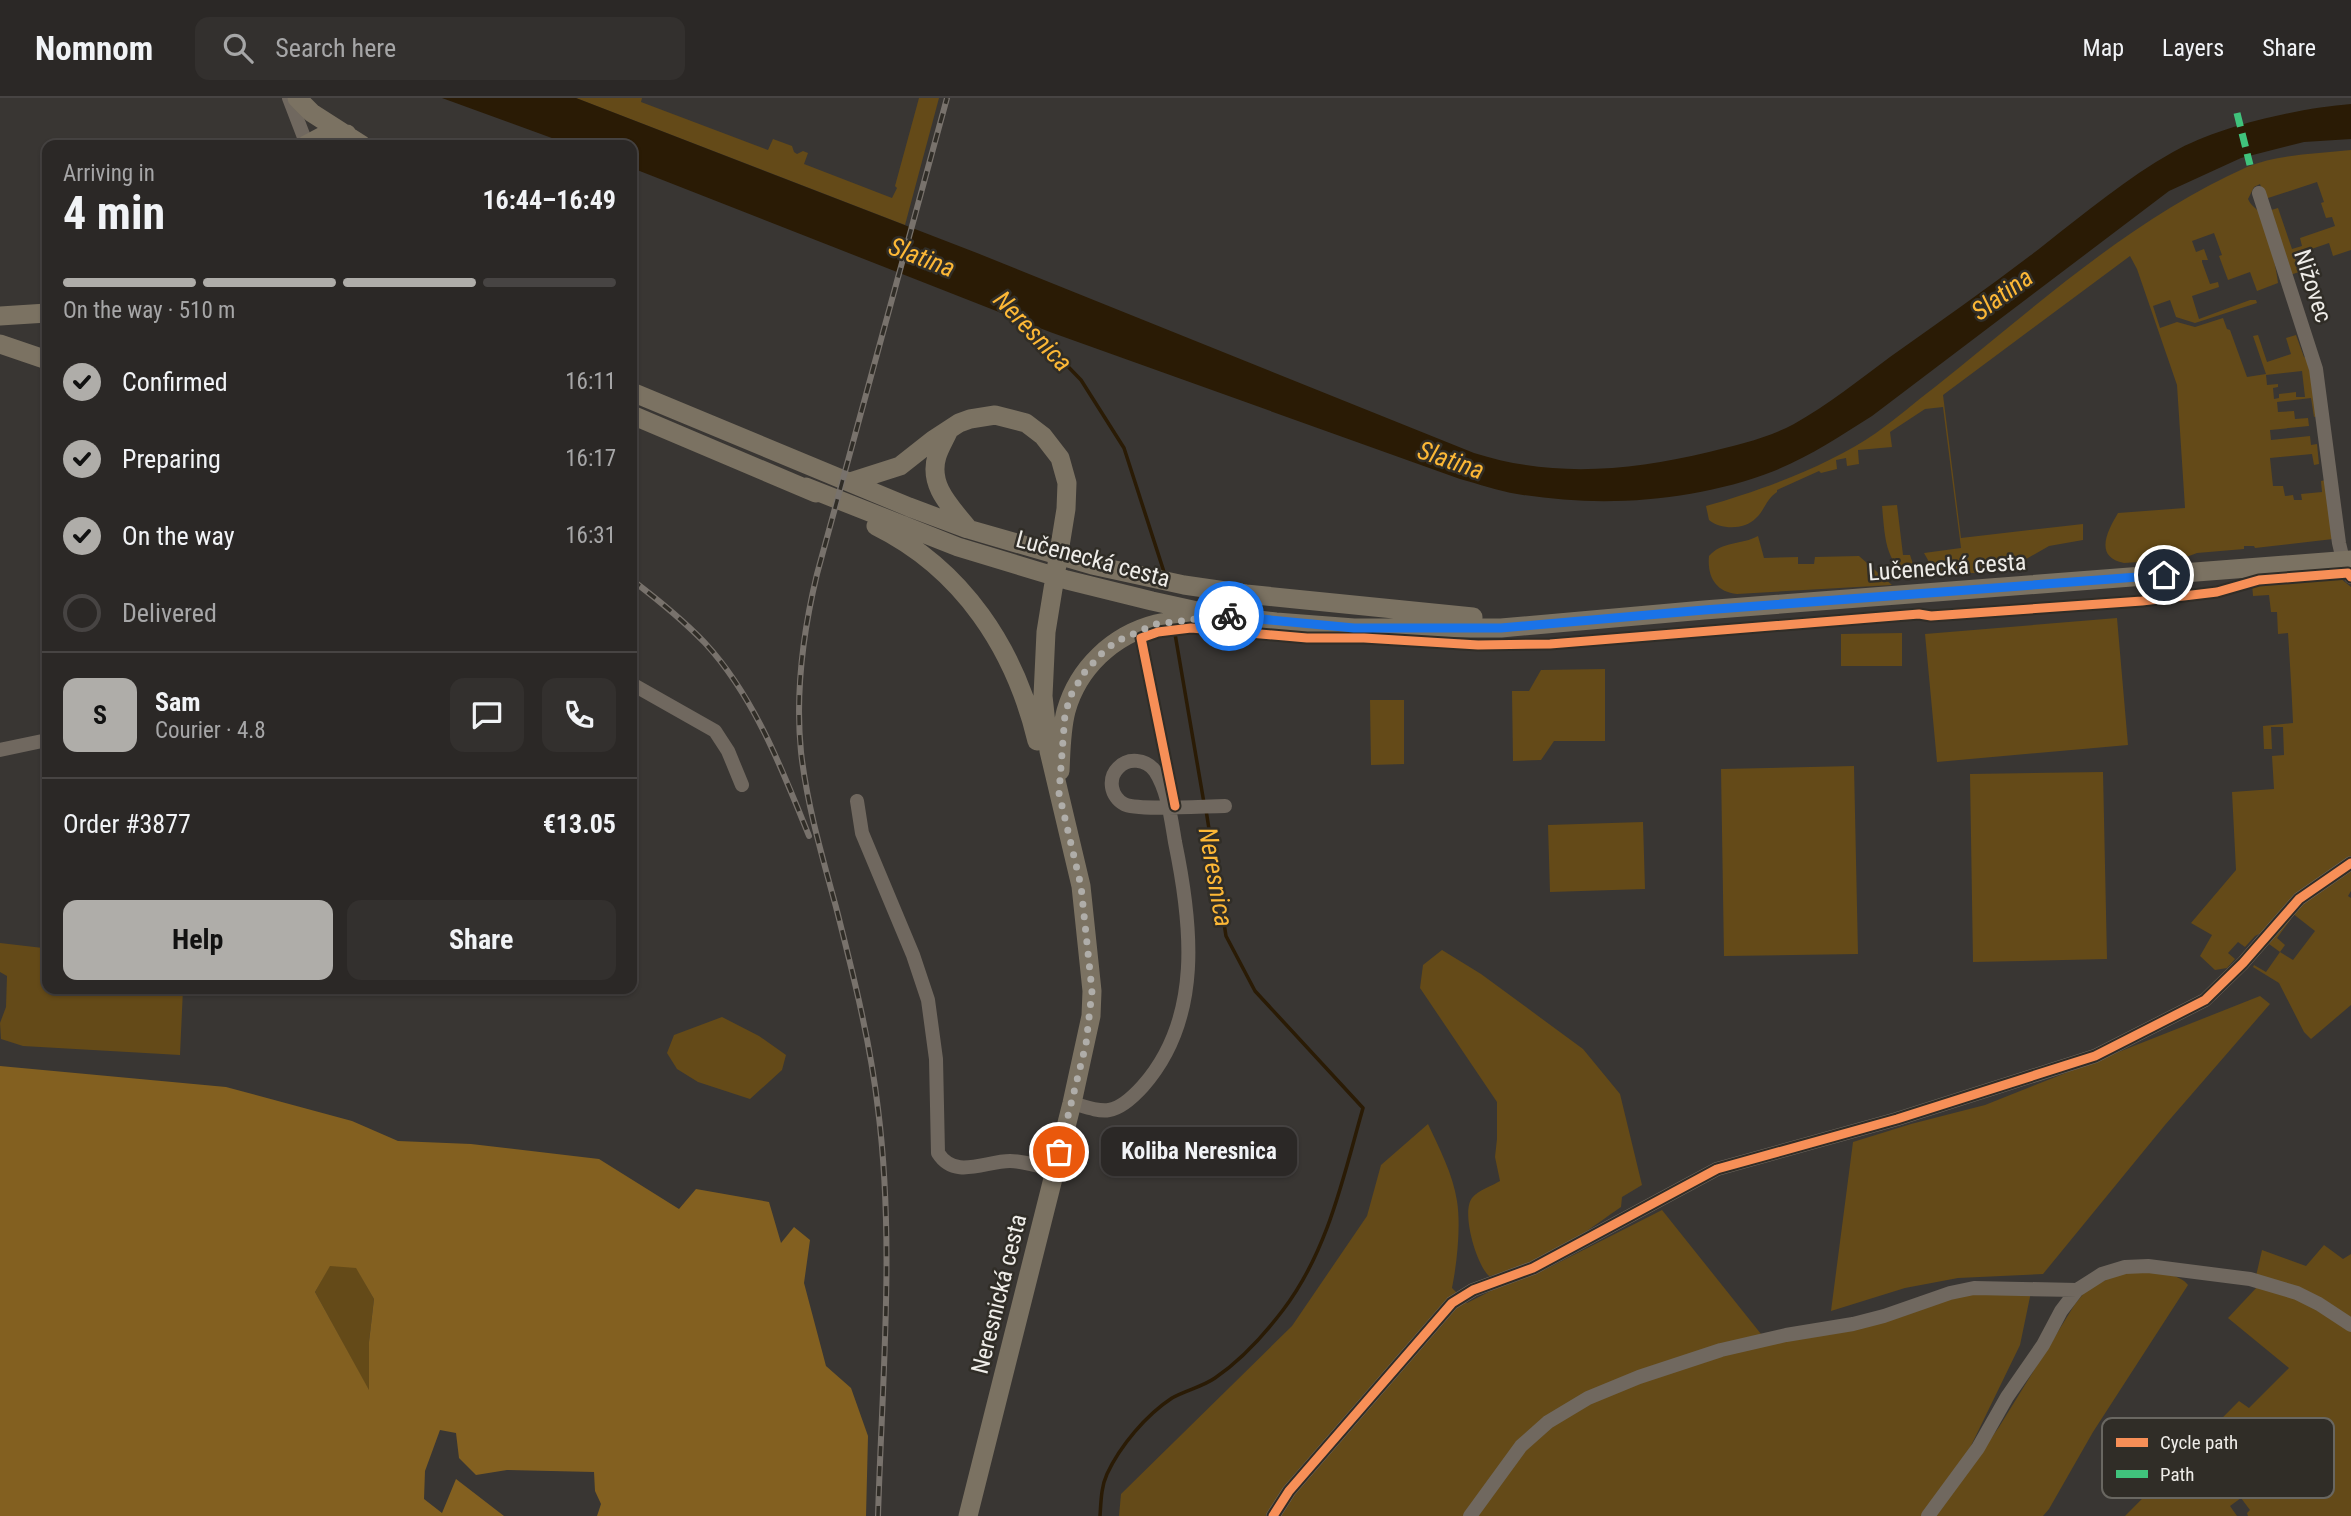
<!DOCTYPE html>
<meta charset="utf-8">
<style>
:root{--surface:#2b2826;--page:#33302e;--text:#f1f3f6;--muted:#a6a6a7;--line:#474443;--accent:#afada9}
body{margin:0;font-family:"Roboto Condensed",sans-serif;background:var(--page);color:var(--text);height:100vh;display:flex;flex-direction:column;font-size:26px;white-space:nowrap}
*{box-sizing:border-box;margin:0}
p{font-size:23px;color:var(--muted)}
.icon{flex:none;width:38px;height:38px;fill:none;stroke:currentColor;stroke-width:2;stroke-linecap:round;stroke-linejoin:round}
.map{position:relative;flex:1;overflow:hidden}
.details{position:absolute;left:42px;top:42px;width:595px;height:854px;display:flex;flex-direction:column;background:var(--surface);border-radius:14px;box-shadow:0 2px 5px #0004,0 0 0 2px var(--line)}
.details>*{flex:none}
.pin{position:absolute;display:grid;place-items:center;width:60px;height:60px;color:#fff;margin:-30px;border:4px solid #fff;border-radius:50%;box-shadow:0 2px 7px #0007}
.courier{position:absolute;display:grid;place-items:center;width:70px;height:70px;margin:-35px;border:5px solid #1a73e8;border-radius:50%;background:#fff;color:#222;box-shadow:0 2px 9px #0007}
.bubble{position:absolute;height:49px;border-radius:14px;background:var(--surface);box-shadow:0 2px 5px #0004,0 0 0 2px var(--line);font-size:23px;font-weight:700;line-height:49px;text-align:center}
.head em{font-style:normal;font-weight:700}
.head div{display:flex;flex-direction:column-reverse}
.head{display:flex;align-items:center;justify-content:space-between;height:119px;padding:0 21px}
h1{font-size:46px;font-weight:700;line-height:52px}
.bar{display:grid;grid-template-columns:repeat(4,1fr);gap:10px 7px;align-content:center;height:84px;padding:0 21px}
.bar i{height:9px;border-radius:5px;background:var(--line)}
.bar .active{background:var(--accent)}
.bar p{grid-column:span 4}
.line{display:flex;align-items:center;gap:18px;padding:0 21px;border-top:2px solid var(--line)}
.line div{flex:1}
.round{display:grid;place-items:center;flex:none;width:74px;height:74px;border-radius:14px;background:var(--page)}
ol{padding:0 21px;list-style:none}
li{display:flex;align-items:center;gap:21px;height:77px}
li p{margin-inline-start:auto}
li .icon{padding:7px;border-radius:50%;background:var(--accent);color:#111;stroke-width:4}
li:last-child{color:var(--muted)}
li i{width:38px;height:38px;border:4px solid var(--line);border-radius:50%}
.button{display:flex;gap:14px;margin-top:auto;padding:14px 21px}
.button a{flex:1;height:80px;border-radius:14px;background:var(--accent);color:#111;font-size:28px;font-weight:700;line-height:80px;text-align:center}
.button a+a{background:var(--page);color:var(--text)}
header{display:flex;align-items:center;gap:42px;box-sizing:border-box;height:98px;padding:0 35px;background:var(--surface);border-bottom:2px solid var(--line)}
header strong{font-size:33px}
nav{display:flex;gap:38px;margin-inline-start:auto;font-size:24px}
.search{width:490px;height:63px;background:var(--page);display:flex;align-items:center;gap:18px;box-sizing:border-box;padding:0 24px;border-radius:14px;color:var(--muted);font-size:26px}
.map>svg:first-child{display:block}
</style>
<header>
<strong>Nomnom</strong>
<div class="search"><svg class="icon" aria-label="search" viewBox="0 0 24 24"><circle cx="10" cy="10" r="6"/><path d="M15 15l6 6"/></svg>Search here</div>
<nav><a>Map</a><a>Layers</a><a>Share</a></nav>
</header>
<div class="map">
<svg width="2351" height="1418" viewBox="0 0 2351 1418">
<rect width="100%" height="100%" fill="#393633"/>
<path fill="#644a18" fill-rule="evenodd" d="M576,0H642L641,4L768,52L773,41L792,48L794,54L797,56L803,53L808,55L804,66L892,100L897,90L895,88L919,0H939L905,127Z
M2351,52V152L2333,158L2329,145L2294,157L2299,174L2290,177L2268,113L2278,110L2292,151L2302,148L2300,140L2335,128L2332,119L2326,120L2321,105L2324,104L2317,84L2265,101L2260,86L2254,89L2248,101C2251,108 2255,109 2259,114C2266,123 2277,173 2278,185L2257,193L2250,174L2228,182L2219,158L2222,157L2214,135L2192,143L2196,154L2204,151L2208,162H2202V164L2210,186L2218,184L2219,189L2192,198L2199,221L2250,202H2256L2257,205L2195,225L2176,219L2170,202L2153,208L2160,230L2177,224L2195,229L2223,220L2227,231L2230,232L2247,279L2266,276L2253,238L2258,237L2267,264L2291,256L2286,240L2296,237L2304,259L2308,260L2318,318L2314,319L2311,300L2277,304L2278,314L2294,313L2295,321L2308,320L2309,328L2270,332L2271,342L2310,338L2311,347L2317,346L2319,366L2314,367L2312,356L2270,360L2273,388H2283L2285,398L2293,397L2294,402H2302L2301,396L2322,394L2321,383L2326,382L2333,441L2255,450L2254,448H2244V451L2197,455L2181,461L2124,465C2093,459 2108,432 2118,415L2185,410L2177,287L2137,171L2130,158L1943,297L1961,440L2083,426V442L2049,448L2014,468L1975,475H1940L1933,471L1924,455L1961,450L1943,309L1925,311L1890,334L1892,349L1858,352L1859,366L1847,368L1846,360L1836,362L1837,371L1821,375L1819,373L1777,392V394C1766,401 1765,412 1756,420C1745,432 1721,432 1709,422L1706,408C1760,393 1830,367 1876,335C1896,321 1915,304 1935,289C2033,211 2130,121 2247,69C2278,56 2317,56 2351,52ZM2302,273L2305,299H2296V294L2279,296V300L2274,301L2273,290L2278,289V286L2267,287L2266,277Z
M1897,407L1903,457H1910L1913,466L1921,478C1884,476 1885,437 1882,408Z
M1758,438L1764,460L1798,459V466H1814L1815,459L1859,458L1892,487L1737,496C1716,494 1707,479 1709,458C1722,443 1742,447 1758,438Z
M2330,478L2340,480L2351,489V761L2263,834L2255,838L2245,849L2238,844L2228,855L2235,861L2227,870L2215,872L2200,858L2212,837L2191,825L2236,772L2232,694L2274,691L2272,658L2284,657L2283,629H2271L2272,651H2264L2263,628L2293,625C2292,598 2290,566 2288,535L2278,536L2277,514H2271L2269,497L2253,498L2252,485Z
M2117,520L2128,647L1937,664L1925,536Z
M1902,535V568H1841V536Z
M1605,571V643H1554L1541,662L1513,663L1512,593H1529L1541,572Z
M1370,602H1404V666L1371,667Z
M1854,668L1858,856L1724,858L1721,671Z
M2103,674L2107,861L1973,864L1970,676Z
M1643,724L1645,791L1550,794L1548,727Z
M2351,769V793L2348,798L2351,800V907L2311,941L2304,934L2279,885L2253,869L2254,867L2266,874L2280,854L2269,846L2289,819L2291,821L2277,840L2285,847L2280,854L2293,862L2315,833L2292,815Z
M0,845L43,850L47,849V891H183L180,957L23,948L1,941L0,925L6,909L7,878L0,874Z
M1442,852L1481,876L1583,951L1620,996L1642,1087L1622,1099L1621,1109C1586,1133 1532,1176 1489,1178C1476,1166 1461,1114 1472,1100C1478,1092 1492,1088 1500,1083L1495,1059L1497,1041V1004L1420,890L1423,867Z
M2260,898L2270,906L2165,1027L2043,1176L1958,1180L1905,1190L1831,1213L1853,1044L1911,1026L1985,1007Z
M722,919L759,938L786,957L782,972L750,1001L698,984L677,971L667,955L674,937Z
M1428,1026C1439,1050 1453,1076 1457,1103C1461,1128 1457,1165 1452,1190L1467,1205L1512,1182L1546,1171L1662,1112L1769,1246L1973,1194H2031L2020,1247L1966,1358L1922,1418H1119L1121,1396L1292,1228L1367,1118L1381,1067Z
M2324,1147L2343,1161L2351,1156V1223L2256,1178L2262,1152L2306,1168Z
M330,1167L356,1169L374,1201L369,1244V1293L315,1194Z
M2130,1171C2145,1172 2179,1174 2188,1187L2093,1334L2049,1411L2043,1418H1935L1999,1329L2075,1206L2088,1190Z
M2258,1188L2313,1207L2351,1232V1418H2248L2247,1415L2250,1412L2241,1400L2230,1408L2237,1418H2125L2239,1303L2249,1310L2289,1270L2228,1220Z"/>
<path fill="#836020" fill-rule="evenodd" d="M0,968L226,989L352,1023L398,1043L471,1046L599,1061L679,1111L696,1091L769,1104L781,1145L794,1129L810,1142L804,1185L826,1268L851,1290L868,1338L866,1418H597L601,1406L595,1393L594,1374L507,1372L476,1377L459,1360L456,1335L440,1332L425,1373L424,1401L442,1415L456,1381L504,1418H0ZM330,1168L356,1170L374,1201L369,1244V1292L315,1194Z"/>
<path fill="#2a1b05" d="M442,0H576L977,155L1474,355C1553,380 1629,373 1709,354C1738,347 1768,340 1794,326C1828,307 1859,282 1890,259C1942,222 1994,186 2044,147C2086,114 2127,80 2173,54C2219,28 2299,10 2351,6V41L2304,44L2241,60L2169,93L1872,318C1840,338 1809,359 1774,373C1694,404 1601,410 1517,396C1498,393 1479,386 1460,381L1050,234L632,70V47H571Z"/>
<g fill="none" stroke-linecap="round" stroke-linejoin="round">
<path stroke="#2a1b05" stroke-width="3.5" d="M1021,220L1081,282L1124,350L1165,477
M1174,530L1204,705
M1100,1418C1101,1404 1101,1389 1107,1376C1120,1348 1146,1317 1172,1300C1186,1292 1202,1289 1215,1280C1241,1262 1264,1237 1283,1212C1328,1153 1343,1080 1363,1010L1255,893L1226,838L1206,712"/>
<path stroke="#70685f" stroke-width="14" d="M289,0L307,47
M2259,95L2316,271L2339,445L2343,462L2351,479
M632,586L715,633L728,653L742,687
M0,652L47,642
M857,703L862,735L913,857L928,902L936,961L938,1055C955,1082 985,1063 1010,1063C1025,1063 1040,1069 1055,1072
M1072,1005C1083,1008 1098,1014 1109,1012C1122,1010 1134,998 1143,988C1203,920 1192,826 1175,744C1171,721 1168,693 1155,673C1146,661 1128,659 1118,670C1113,675 1111,682 1112,689C1113,696 1118,703 1124,706C1137,713 1206,708 1225,708
M1273,1418L1289,1393L1452,1205L1473,1192L1533,1170L1717,1071L1897,1021L2095,958L2205,902L2243,865L2299,801L2351,765
M1470,1418L1521,1348L1548,1324L1588,1300L1639,1279L1721,1252L1786,1237L1853,1226L1884,1218L1950,1195L1974,1190L2077,1192
M1928,1418L1978,1350L2007,1299L2043,1247L2061,1213L2077,1192L2102,1176L2125,1169L2148,1168L2250,1181L2297,1195L2319,1206L2351,1227"/>
<path stroke="#7b7262" stroke-width="19" d="M297,0L312,15L362,47
M306,47L323,38L347,36
M0,218L47,215
M0,246L47,262
M632,294L909,409L968,431L1092,467L1184,487L1246,496L1473,519
M632,317L816,395
M949,332C945,341 940,349 937,358C928,387 950,408 967,429
M850,384L900,368L933,342L959,325L970,321L995,317L1026,325L1043,338L1060,360L1067,385L1066,411L1046,534L1043,598L1049,653L1081,788L1092,893L1091,918L1072,1005L968,1418
M806,389L958,449L1067,482L1152,503L1211,516L1276,524L1354,530H1501L1704,512L2351,462
M876,428C963,471 1015,551 1037,643
M1060,673C1061,654 1061,632 1066,613C1078,570 1113,537 1156,526C1171,522 1185,523 1199,520"/>
<g stroke="#78726c" stroke-width="6">
<path id="rail" d="M632,482C657,501 683,522 705,545C754,598 782,671 809,738
M878,1418C882,1283 895,1145 878,1011C870,942 853,876 836,809C822,758 807,707 801,654C795,594 803,534 817,476L947,0"/>
</g>
<use href="#rail" stroke="#302d27" stroke-width="3.5" stroke-dasharray="10" stroke-linecap="butt"/>
<path stroke="#40c37c" stroke-width="7" stroke-dasharray="14 7" stroke-linecap="butt" d="M2237,15L2250,67"/>
<g stroke="#302d27" stroke-width="13">
<path id="cycleway" d="M1175,708L1141,540L1158,534L1191,530L1307,540H1364L1478,547L1550,546L1919,516L1931,518L2142,503L2217,494L2259,482L2348,475L2351,479
M1273,1418L1289,1393L1452,1205L1473,1192L1533,1170L1717,1071L1897,1021L2095,958L2205,902L2243,865L2299,801L2351,765"/>
</g>
<use href="#cycleway" stroke="#f78f57" stroke-width="9"/>
</g>
<g fill="none" stroke-linecap="round" stroke-linejoin="round">
<path stroke="#afada9" stroke-width="7" stroke-dasharray="0 12.6" d="M1059,1054L1086,946L1092,893L1081,788L1059,695L1065,616L1071,597L1084,575L1103,554L1117,543L1156,526L1197,521L1211,516L1229,518"/>
<path stroke="#1a73e8" stroke-width="9" d="M1229,518L1354,530H1501L1704,512L2164,477"/>
</g>
<g text-anchor="middle" dominant-baseline="central" stroke-width="5" stroke-linejoin="round" paint-order="stroke">
<g font-size="24" fill="#efede9" stroke="#302d27">
<text transform="translate(2313 188) rotate(72)">Nižovec</text>
<text transform="translate(1093 461) rotate(15)">Lučenecká cesta</text>
<text transform="translate(1947 469) rotate(-4)">Lučenecká cesta</text>
<text transform="translate(999 1196) rotate(-76)">Neresnická cesta</text>
</g>
<g font-size="26" font-style="italic" fill="#fdb836" stroke="#302d27">
<text transform="translate(922 159) rotate(21)">Slatina</text>
<text transform="translate(2002 196) rotate(-36)">Slatina</text>
<text transform="translate(1033 233) rotate(46)">Neresnica</text>
<text transform="translate(1451 362) rotate(19)">Slatina</text>
<text transform="translate(1216 779) rotate(80)">Neresnica</text>
</g>
</g>
<rect x="2102" y="1320" width="232" height="80" rx="10" fill="#302d27" stroke="#696761" stroke-width="2"/>
<rect x="2116" y="1340" width="32" height="9" fill="#f78f57"/>
<rect x="2116" y="1372" width="32" height="8" fill="#40c37c"/>
<g font-size="19" fill="#efede9">
<text x="2160" y="1351">Cycle path</text>
<text x="2160" y="1383">Path</text>
</g>
</svg>
<div class="pin" style="left:1059px;top:1054px;background:#ea580c"><svg class="icon" aria-label="bag" viewBox="0 0 24 24"><path d="M5 8h14l-1 12H6zM9 8a3 3 0 0 1 6 0"/></svg></div>
<div class="pin" style="left:2164px;top:477px;background:#1f2937"><svg class="icon" aria-label="home" viewBox="0 0 24 24"><path d="M3 11l9-7 9 7M6 9v11h12V9"/></svg></div>
<div class="courier" style="left:1229px;top:518px"><svg class="icon" aria-label="bike" viewBox="0 0 24 24"><circle cx="6" cy="16" r="4"/><circle cx="18" cy="16" r="4"/><path d="M6 16l4-8h5l3 8M10 8l3 8H6M13 5h3"/></svg></div>
<div class="bubble" style="left:1101px;top:1029px;width:196px">Koliba Neresnica</div>
<section class="details">
<div class="head"><div><h1>4 min</h1><p>Arriving in</p></div><em>16:44–16:49</em></div>
<div class="bar"><i class="active"></i><i class="active"></i><i class="active"></i><i></i><p>On the way · 510 m</p></div>
<ol>
<li><svg class="icon" aria-label="check" viewBox="0 0 24 24"><path d="M5 12l5 5 9-10"/></svg>Confirmed<p>16:11</p></li>
<li><svg class="icon" aria-label="check" viewBox="0 0 24 24"><path d="M5 12l5 5 9-10"/></svg>Preparing<p>16:17</p></li>
<li><svg class="icon" aria-label="check" viewBox="0 0 24 24"><path d="M5 12l5 5 9-10"/></svg>On the way<p>16:31</p></li>
<li><i></i>Delivered</li>
</ol>
<div class="line" style="height:126px"><b class="round" style="background:var(--accent);color:#111">S</b><div><b>Sam</b><p>Courier · 4.8</p></div><a class="round"><svg class="icon" aria-label="chat" viewBox="0 0 24 24"><path d="M4 5h16v11H9l-5 4z"/></svg></a><a class="round"><svg class="icon" aria-label="phone" viewBox="0 0 24 24"><path d="M5 4h4l2 5-3 2q2 4 5 5l2-3 5 2v4C11 20 4 13 5 4z"/></svg></a></div>
<div class="line" style="height:91px"><div>Order #3877</div><b>€13.05</b></div>
<div class="button"><a>Help</a><a>Share</a></div>
</section>
</div>
